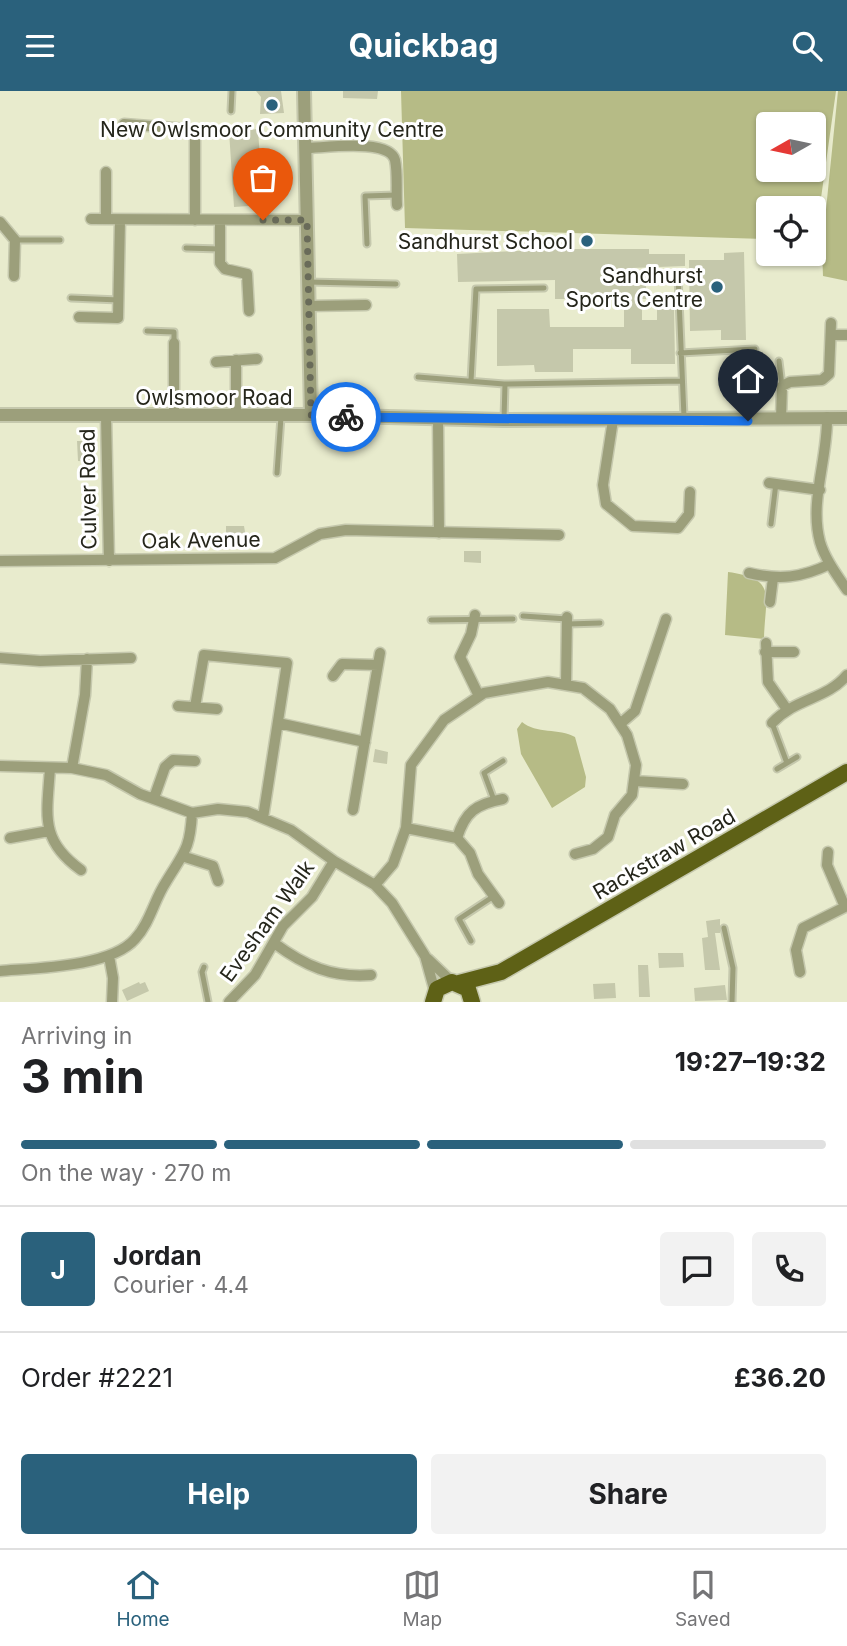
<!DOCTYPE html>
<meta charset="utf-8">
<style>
:root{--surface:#fff;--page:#f2f2f2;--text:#202124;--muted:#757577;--line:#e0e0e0;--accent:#2a617c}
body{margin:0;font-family:Inter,sans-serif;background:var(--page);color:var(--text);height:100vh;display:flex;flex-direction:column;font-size:26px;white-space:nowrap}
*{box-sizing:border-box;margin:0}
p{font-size:23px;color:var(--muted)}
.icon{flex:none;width:38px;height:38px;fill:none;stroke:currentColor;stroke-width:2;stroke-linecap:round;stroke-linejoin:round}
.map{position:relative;height:911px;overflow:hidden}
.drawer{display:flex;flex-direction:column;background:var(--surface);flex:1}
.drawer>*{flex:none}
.needle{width:46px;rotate:261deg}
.tools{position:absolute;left:756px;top:21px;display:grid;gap:14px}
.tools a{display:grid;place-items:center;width:70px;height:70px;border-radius:7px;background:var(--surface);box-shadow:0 2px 5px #0004;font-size:35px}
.pin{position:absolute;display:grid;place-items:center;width:60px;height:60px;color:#fff;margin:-72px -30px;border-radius:50% 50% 50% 0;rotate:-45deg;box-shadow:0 0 7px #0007}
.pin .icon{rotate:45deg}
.courier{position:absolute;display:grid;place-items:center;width:70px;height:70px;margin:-35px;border:5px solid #1a73e8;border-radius:50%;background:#fff;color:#222;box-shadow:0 2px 9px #0007}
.overview em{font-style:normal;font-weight:700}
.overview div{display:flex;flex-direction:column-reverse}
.overview{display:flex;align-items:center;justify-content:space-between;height:119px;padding:0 21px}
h1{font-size:46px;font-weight:700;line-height:52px}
.bar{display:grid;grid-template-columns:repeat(4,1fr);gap:10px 7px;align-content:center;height:84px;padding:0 21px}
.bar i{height:9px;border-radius:5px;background:var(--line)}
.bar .current{background:var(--accent)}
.bar p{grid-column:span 4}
.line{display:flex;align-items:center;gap:18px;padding:0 21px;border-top:2px solid var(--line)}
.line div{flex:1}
.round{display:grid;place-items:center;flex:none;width:74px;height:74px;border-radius:7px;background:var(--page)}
.cta{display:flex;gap:14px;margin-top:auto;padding:14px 21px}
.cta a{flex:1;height:80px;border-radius:7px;background:var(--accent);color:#fff;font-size:28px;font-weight:700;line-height:80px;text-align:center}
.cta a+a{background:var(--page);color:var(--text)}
header{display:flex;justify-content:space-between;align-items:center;height:91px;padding:0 21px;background:var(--accent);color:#fff;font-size:32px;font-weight:700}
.dock{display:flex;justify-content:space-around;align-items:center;height:98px;border-top:2px solid var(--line);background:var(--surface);font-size:19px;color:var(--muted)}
.dock a{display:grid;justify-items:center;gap:4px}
.dock .current{color:var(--accent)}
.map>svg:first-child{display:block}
</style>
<header><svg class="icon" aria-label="menu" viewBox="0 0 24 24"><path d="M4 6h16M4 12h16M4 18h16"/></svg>Quickbag<svg class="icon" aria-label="search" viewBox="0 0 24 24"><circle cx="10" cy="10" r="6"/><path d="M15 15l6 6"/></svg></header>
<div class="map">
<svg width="847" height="911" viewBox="0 0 847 911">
<rect width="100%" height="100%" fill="#e8ebcd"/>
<path fill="#b6bb86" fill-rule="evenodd" d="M401,0H836L815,150L814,117H768V148L405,137ZM768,33H814V79H768Z
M838,0H847V190L823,185L822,158Z
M728,481C778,488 765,504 764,548L725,544Z
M522,631C536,643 559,637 575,646L586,686L585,696L552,717L521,663L517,638Z"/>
<path fill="#c5c8ab" d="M256,0H281L284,22L260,23L261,6Z
M343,0H378L377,8L343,7Z
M258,38L263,114L234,116L229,40Z
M555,158H649V163H685V175L632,177V194H646V208H642V229H657V215H674L675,273H631V258H573V281H535L534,274L497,275V218H549L550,236H624V208H555V189L458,191L457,163Z
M744,161L746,249H721V239L690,240L689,169H724V162Z
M77,350H93V371L78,370Z
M226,435H244L247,453H230V449H226Z
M464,460H481V472L464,471Z
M375,658L388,661L387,673L373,671Z
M720,828V842H715L720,879H705L702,847L708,846L706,830Z
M658,862H683L684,876L659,877Z
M638,874H648L650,906H639Z
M139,891L140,893L145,891L149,900L127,910L122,899Z
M615,892L616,907L594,908L593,893Z
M725,894L727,909L695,910L694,897Z"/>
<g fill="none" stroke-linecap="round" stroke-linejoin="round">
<g stroke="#c5c8ad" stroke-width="9">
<path id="service" d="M231,20L232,0
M15,149H60
M367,153L365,105L397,104
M186,157L220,158
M678,185L684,326
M308,191L396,193
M71,207L119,209
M147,240L174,241V252
M680,262L755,258
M779,270L782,295
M418,286L504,293L682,290
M471,290L476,198L544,197
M504,328L505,293
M277,382L281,326
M771,433L776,392
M523,525L567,528
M431,529L513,528
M568,533L600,532
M772,632L787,672
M777,678L797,666
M494,709L484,682L503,670
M724,837L733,877L732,911
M471,850L459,828L494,805
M204,876L202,881L208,911"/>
</g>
<g stroke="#c5c8ad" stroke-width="13">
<path id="minor" d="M124,33L187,38L195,45V129
M305,57C324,57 389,47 395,69C398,83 396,100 397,114
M91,128L307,129
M106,128V81
M220,129V172L225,178L247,183L249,220
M0,131L15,149L14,185
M309,215L366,214
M79,226L118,227L120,129
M831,244H847
M174,252V325
M236,269V325
M216,271L257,268
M106,325L109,470
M827,326C828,367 809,411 820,451C825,468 837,484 847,499
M438,327L439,442
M781,328L782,295L790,291L822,289L829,283L831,232
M613,329L603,394L606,413L633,435L678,437L689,423L690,401
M769,392L820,399
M0,470L275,467L320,443L346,439L559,444
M749,482C780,489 801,487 830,473
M770,511L773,487
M475,524L471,543L460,566L479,605
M766,552L768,591L786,617
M765,561H794
M0,567L40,570L131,567
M333,585L342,573L378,574
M566,593L567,526
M178,615L217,618
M195,616L204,564L287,572L263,727
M278,632L365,651
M772,632C797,606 826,609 847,584
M620,633L635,620L666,528
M0,675L72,677L106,684L140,703L192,722L218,718L248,721L291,739L334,770L375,794L392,812L425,865L435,901
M50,677C47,724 39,749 81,779
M72,677L85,604L87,568
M635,690L683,693
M154,707L165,676L173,669L195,670
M353,719L380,562
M406,737L457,747L470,762L478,783L499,812
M10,747L49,740
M457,747C465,721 476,713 503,708
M828,761L827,774L845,816
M185,766L213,775L218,790
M375,794L393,773L406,737L411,674L444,629L484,602L548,591L583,597L610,618L627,644L636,674L632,704L615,724L608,746L593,758L575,763
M274,852C305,875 332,887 371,884
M109,865L113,887L112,911
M428,868L452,891
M0,880C36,877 111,876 135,848C150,832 154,809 166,791C184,761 190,759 192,722
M800,881L796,859L803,837L847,815
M229,911L255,884L283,835L312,806L334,770"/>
</g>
<g stroke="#c5c8ad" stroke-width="16">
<path id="tertiary" d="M304,0L311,324
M0,324H311L503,329L847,327"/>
</g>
<g stroke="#c5c8ad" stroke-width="19">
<path id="primary" d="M459,892L501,881L847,681
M433,911L437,898L452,891L468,898L472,911"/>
</g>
<use href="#service" stroke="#9c9f7b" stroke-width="5"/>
<use href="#minor" stroke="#9c9f7b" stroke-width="10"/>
<use href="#tertiary" stroke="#9c9f7b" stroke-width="12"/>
<use href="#primary" stroke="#5e6116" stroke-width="16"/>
</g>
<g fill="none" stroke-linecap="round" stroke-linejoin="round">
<path stroke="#696b59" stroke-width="7" stroke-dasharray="0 12.6" d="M263,129H307L311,324L346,326"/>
<path stroke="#1a73e8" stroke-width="9" d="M346,326L748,330"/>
</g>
<g fill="#2a617c" stroke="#fff" stroke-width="2.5">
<circle cx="272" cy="14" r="7"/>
<circle cx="587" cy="150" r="7"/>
<circle cx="717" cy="196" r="7"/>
</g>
<g text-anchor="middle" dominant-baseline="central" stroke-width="6" stroke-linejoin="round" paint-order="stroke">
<g font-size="21" fill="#25261b" stroke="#fff" text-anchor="end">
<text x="272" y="38" text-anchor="middle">New Owlsmoor Community Centre</text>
<text x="573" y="150">Sandhurst School</text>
<text x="703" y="184">Sandhurst<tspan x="703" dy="24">Sports Centre</tspan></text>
</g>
<g font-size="21" fill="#25261b" stroke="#fff">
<text x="214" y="306">Owlsmoor Road</text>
<text transform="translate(88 398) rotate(-91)">Culver Road</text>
<text transform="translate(201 449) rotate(-1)">Oak Avenue</text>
<text transform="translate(664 763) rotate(-30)">Rackstraw Road</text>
<text transform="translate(267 830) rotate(-54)">Evesham Walk</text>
</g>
</g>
</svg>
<div class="tools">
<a><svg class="needle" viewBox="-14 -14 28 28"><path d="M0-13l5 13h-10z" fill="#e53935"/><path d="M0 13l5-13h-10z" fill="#757577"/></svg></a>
<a><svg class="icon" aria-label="locate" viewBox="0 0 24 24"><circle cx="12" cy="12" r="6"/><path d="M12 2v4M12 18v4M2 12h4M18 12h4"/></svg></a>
</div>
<div class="pin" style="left:263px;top:129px;background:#ea580c"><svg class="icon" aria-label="bag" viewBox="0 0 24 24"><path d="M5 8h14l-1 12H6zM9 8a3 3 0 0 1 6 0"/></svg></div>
<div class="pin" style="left:748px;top:330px;background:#1f2937"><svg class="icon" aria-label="home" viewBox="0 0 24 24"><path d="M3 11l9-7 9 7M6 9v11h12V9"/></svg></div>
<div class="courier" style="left:346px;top:326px"><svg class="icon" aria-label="bike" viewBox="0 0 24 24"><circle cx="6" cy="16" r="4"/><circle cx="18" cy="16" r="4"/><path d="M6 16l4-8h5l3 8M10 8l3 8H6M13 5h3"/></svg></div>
</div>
<section class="drawer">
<div class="overview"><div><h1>3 min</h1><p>Arriving in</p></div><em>19:27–19:32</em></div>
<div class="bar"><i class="current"></i><i class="current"></i><i class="current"></i><i></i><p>On the way · 270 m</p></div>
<div class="line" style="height:126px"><b class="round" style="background:var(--accent);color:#fff">J</b><div><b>Jordan</b><p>Courier · 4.4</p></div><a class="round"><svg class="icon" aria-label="chat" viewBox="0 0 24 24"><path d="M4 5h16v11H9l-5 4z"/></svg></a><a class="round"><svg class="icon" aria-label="phone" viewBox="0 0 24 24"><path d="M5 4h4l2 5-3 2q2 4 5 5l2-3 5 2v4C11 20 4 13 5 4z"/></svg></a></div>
<div class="line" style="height:91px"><div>Order #2221</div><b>£36.20</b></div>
<div class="cta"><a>Help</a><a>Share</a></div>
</section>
<nav class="dock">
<a class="current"><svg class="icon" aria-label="home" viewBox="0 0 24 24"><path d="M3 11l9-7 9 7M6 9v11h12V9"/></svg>Home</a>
<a><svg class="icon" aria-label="map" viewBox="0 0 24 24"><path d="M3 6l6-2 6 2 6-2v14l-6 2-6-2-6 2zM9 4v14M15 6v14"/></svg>Map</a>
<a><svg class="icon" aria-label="saved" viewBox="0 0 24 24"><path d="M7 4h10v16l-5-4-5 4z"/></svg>Saved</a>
</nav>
